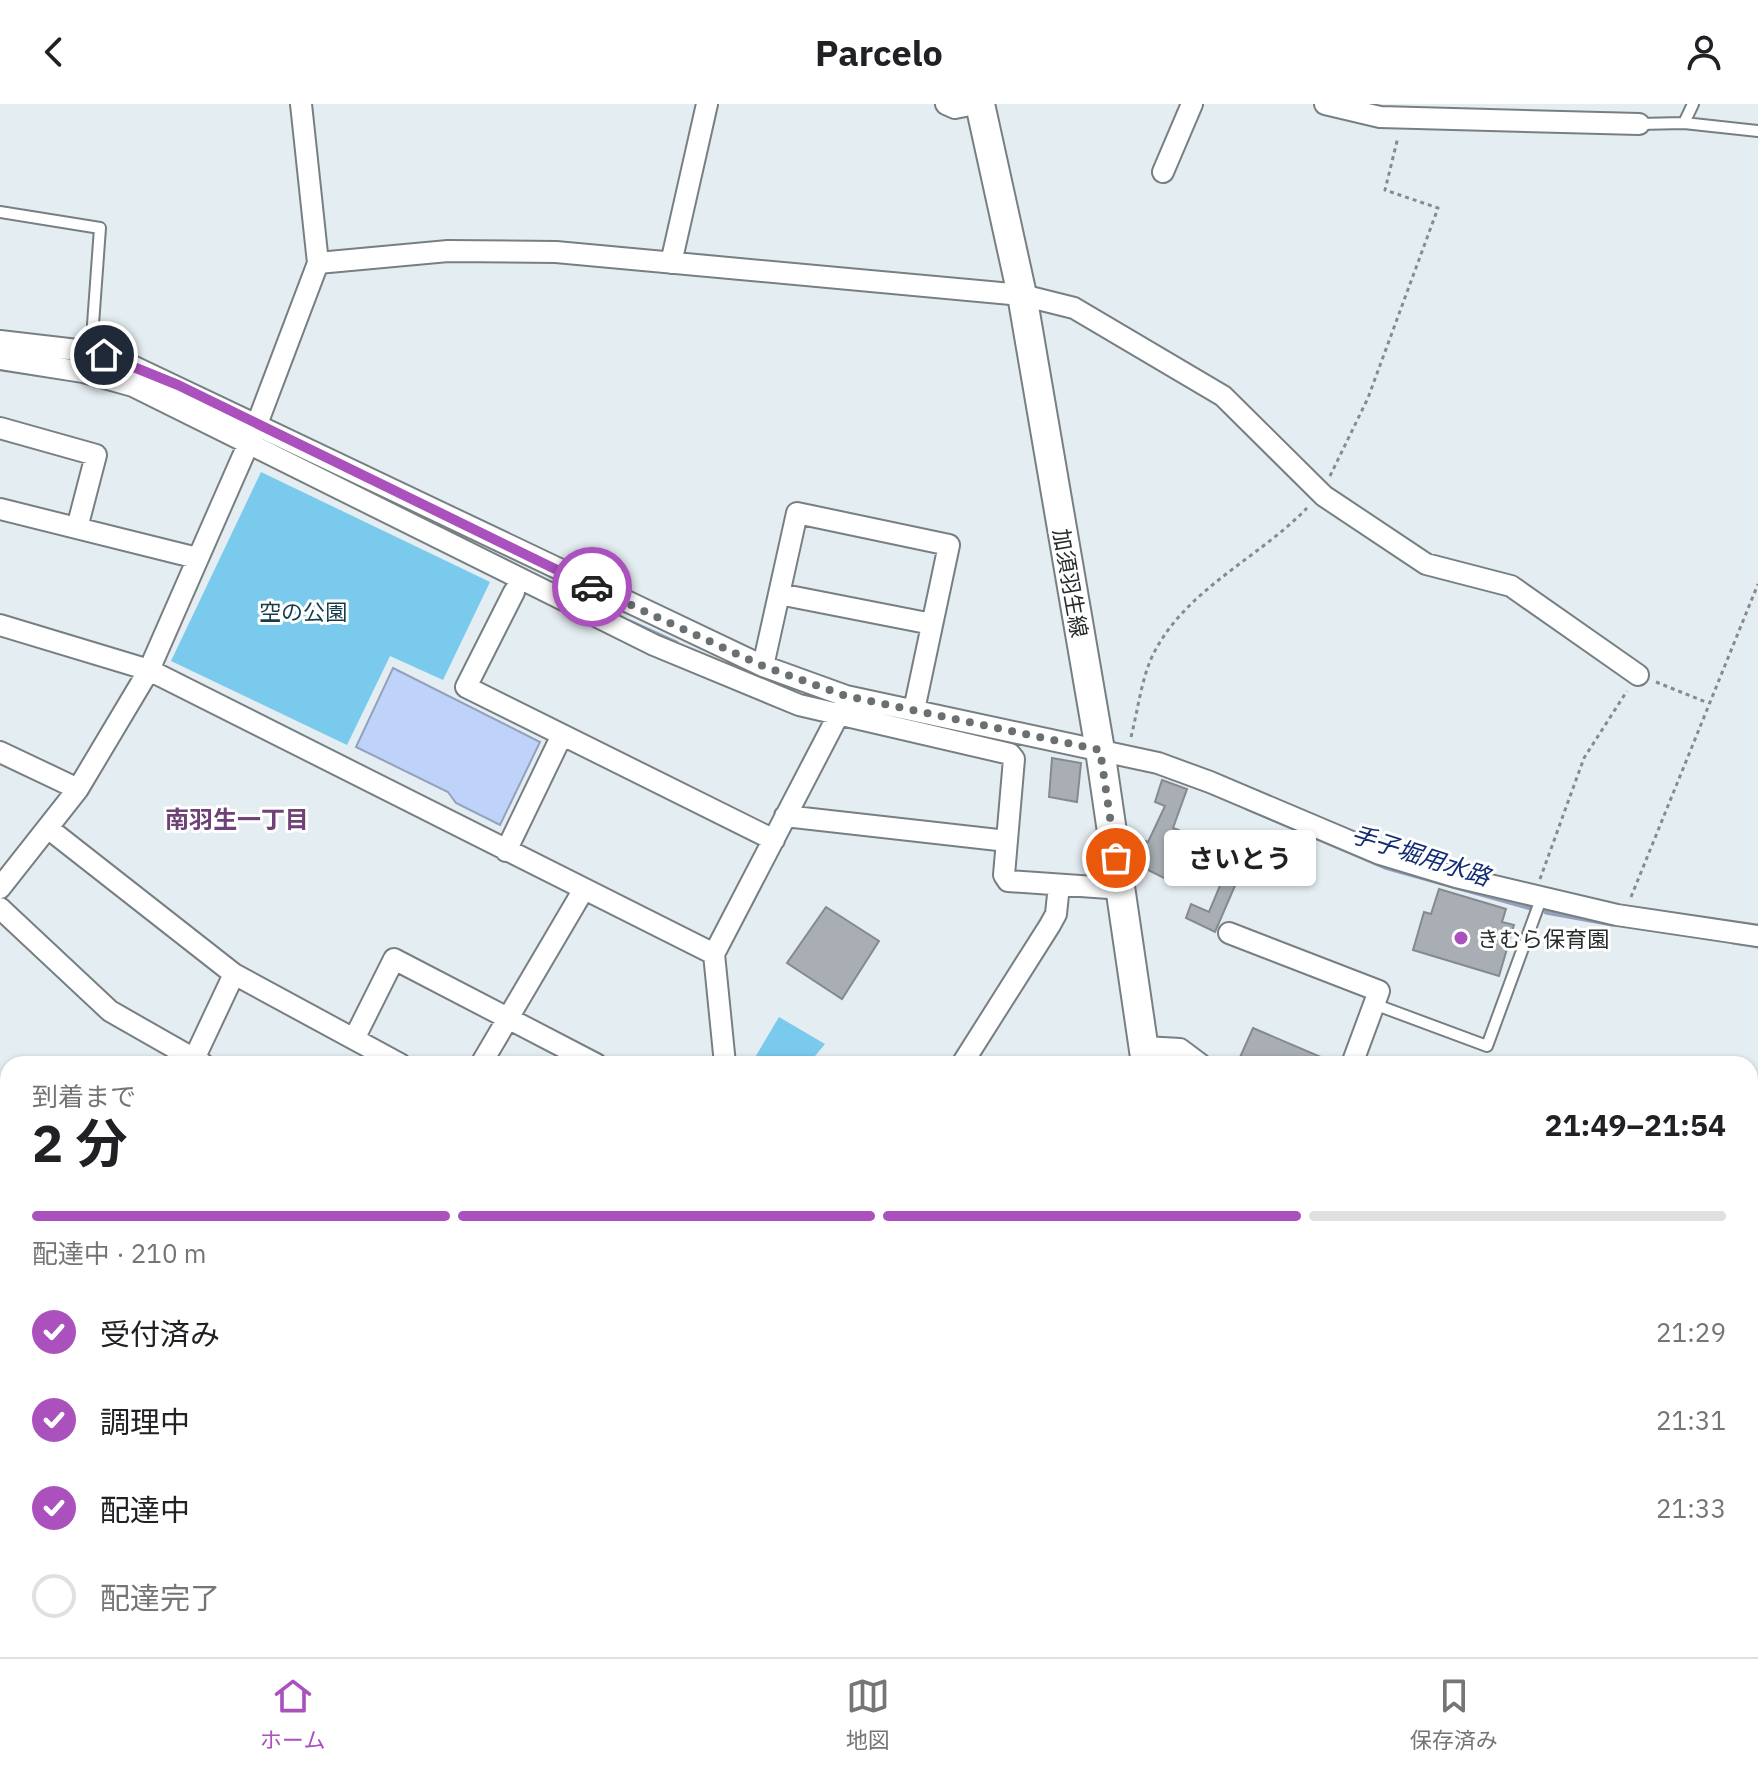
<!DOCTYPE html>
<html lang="ja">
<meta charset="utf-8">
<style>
:root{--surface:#fff;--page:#f2f2f2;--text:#202124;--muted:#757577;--line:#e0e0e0;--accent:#ab51bd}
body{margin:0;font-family:"IBM Plex Sans","Noto Sans JP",sans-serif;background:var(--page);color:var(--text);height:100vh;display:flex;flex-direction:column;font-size:30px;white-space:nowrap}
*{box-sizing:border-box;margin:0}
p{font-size:26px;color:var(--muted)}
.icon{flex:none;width:44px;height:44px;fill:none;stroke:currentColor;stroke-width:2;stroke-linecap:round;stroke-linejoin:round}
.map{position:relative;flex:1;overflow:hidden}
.drawer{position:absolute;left:0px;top:952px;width:1758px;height:602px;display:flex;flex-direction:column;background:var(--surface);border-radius:24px 24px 0 0;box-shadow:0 2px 6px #0004}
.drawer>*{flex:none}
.pin{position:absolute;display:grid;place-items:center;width:68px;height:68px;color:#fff;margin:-34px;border:4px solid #fff;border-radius:50%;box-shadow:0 2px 8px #0007}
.courier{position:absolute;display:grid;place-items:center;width:80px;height:80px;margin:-40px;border:6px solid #ab51bd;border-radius:50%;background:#fff;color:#222;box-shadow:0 2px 10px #0007}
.bubble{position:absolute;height:56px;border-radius:8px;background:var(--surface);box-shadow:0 2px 6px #0004;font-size:26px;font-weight:700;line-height:56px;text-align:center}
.summary em{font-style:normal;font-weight:700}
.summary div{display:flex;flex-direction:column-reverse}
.summary{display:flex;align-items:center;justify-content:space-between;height:136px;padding:0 32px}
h1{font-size:52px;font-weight:700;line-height:60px}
.bar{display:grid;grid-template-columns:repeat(4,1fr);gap:12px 8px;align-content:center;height:96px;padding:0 32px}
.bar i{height:10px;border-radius:6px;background:var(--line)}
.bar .active{background:var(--accent)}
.bar p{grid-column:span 4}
ol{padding:0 32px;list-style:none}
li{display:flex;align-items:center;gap:24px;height:88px}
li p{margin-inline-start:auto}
li .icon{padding:8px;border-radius:50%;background:var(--accent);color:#fff;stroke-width:4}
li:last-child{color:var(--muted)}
li i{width:44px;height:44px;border:4px solid var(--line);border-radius:50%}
header{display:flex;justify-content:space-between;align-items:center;height:104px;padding:0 32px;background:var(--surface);font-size:36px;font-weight:700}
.tabs{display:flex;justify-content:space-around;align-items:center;height:112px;border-top:2px solid var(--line);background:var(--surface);font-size:22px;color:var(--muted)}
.tabs a{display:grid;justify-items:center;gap:4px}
.tabs .active{color:var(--accent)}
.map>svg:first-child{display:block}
</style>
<header><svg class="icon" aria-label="back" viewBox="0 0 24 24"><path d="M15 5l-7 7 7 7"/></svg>Parcelo<svg class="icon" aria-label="person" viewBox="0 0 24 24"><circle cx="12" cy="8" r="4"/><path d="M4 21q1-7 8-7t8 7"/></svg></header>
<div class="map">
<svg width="1758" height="1553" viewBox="0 0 1758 1553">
<rect width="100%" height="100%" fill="#e4edf1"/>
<path fill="#79caec" d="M261,368L490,478L443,576L390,552L347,641L171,557Z
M779,913L825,940L815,952L828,960H751Z
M8,1430V1509L0,1529V1435Z"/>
<path fill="#bfd3fa" stroke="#92a1bc" stroke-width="2" d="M393,564L540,638L500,721L456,699L448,688L356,643Z"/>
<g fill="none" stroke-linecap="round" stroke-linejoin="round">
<path stroke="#92a1bc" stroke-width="5" d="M261,334L313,360
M630,518L676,539
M934,622L1004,637
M1247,704L1385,763L1531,804
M1546,808L1612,820
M1733,838L1758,842"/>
</g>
<path fill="#a8aeb4" stroke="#848a8f" stroke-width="2" d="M1052,654L1081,659L1077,698L1049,693Z
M1162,676L1187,685L1173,724L1179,726L1168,755L1178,759L1170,777L1134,759L1143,736L1148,738L1165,702L1155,698Z
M1288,741L1313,754L1300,779L1275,766Z
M1224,772L1237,777L1215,828L1186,814L1191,800L1209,808Z
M1439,785L1506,805L1502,818L1514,821L1499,872L1413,846L1424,808L1431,810Z
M826,803L879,837L842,895L787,859Z
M1253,924L1337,960H1237Z"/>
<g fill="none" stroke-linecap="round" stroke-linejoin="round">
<g stroke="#777f83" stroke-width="14">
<path id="service" d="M1684,19L1693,0
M1639,20L1684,19L1758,27
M0,108L100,124L91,248
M1374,900L1487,942L1541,795"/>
</g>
<g stroke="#777f83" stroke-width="24">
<path id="minor" d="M301,0L318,159
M946,0L955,4L975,0
M1325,0L1380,13L1639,20
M1163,68L1192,0
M671,159L707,0
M0,237L86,247L124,258L763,562L846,592L1158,659L1210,678L1380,750L1456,773L1617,811L1758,832
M0,255L83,268L133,282L654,541L799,601L1010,650L1014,655L1004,771L1008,777L1109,784L1120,781
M0,324L96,351L77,424
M0,405L197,454
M514,488L466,583L774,736
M779,490L932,520
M0,521L149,566L257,320L318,159L448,147L556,148L1022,191L1074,204L1223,292L1324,392L1426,460L1511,482L1638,571
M763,562L797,409L949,441L914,606
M0,648L78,685
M785,712L1007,737
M49,725L234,870L400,960
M506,747L562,631
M0,784L78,685L149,566L714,850
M0,804L110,907L203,960
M1229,829L1379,887L1352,960
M354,935L394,855L596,960
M1144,943L1180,945L1200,960
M194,955L234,870
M481,960L584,785
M725,960L714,850L842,604
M962,960L1050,821L1056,810L1059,781
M0,1124L8,1129
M0,1256L8,1261
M0,1333L8,1320
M1750,1343H1758
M0,1391L8,1397
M1750,1476H1758
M216,1546L226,1553
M458,1546L467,1553
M605,1546L614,1553
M881,1546L884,1553
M157,1553L160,1546
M272,1553L276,1546
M806,1553L810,1546
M1029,1553L1032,1546
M1735,1553L1736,1546"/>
</g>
<g stroke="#777f83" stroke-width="30">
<path id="tertiary" d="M0,1018L8,1021
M1143,1546L1168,1553"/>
</g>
<g stroke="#777f83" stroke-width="32">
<path id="secondary" d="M980,0L1022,191L1100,646L1146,960
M1225,1546L1226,1553"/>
</g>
<path stroke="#858c8e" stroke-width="3" stroke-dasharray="4 4" stroke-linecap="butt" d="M1330,372L1368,294L1438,104L1385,86L1398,33
M1656,578L1708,599
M1131,633C1138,606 1142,569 1156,545C1190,483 1260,453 1307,404
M1540,775L1584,654L1627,587
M1631,793L1758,480"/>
<use href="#service" stroke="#fff" stroke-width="10"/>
<use href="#minor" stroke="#fff" stroke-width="20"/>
<use href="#tertiary" stroke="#fff" stroke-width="26"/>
<use href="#secondary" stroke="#fff" stroke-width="28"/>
</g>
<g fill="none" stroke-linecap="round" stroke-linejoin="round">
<path stroke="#6a7072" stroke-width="8" stroke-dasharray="0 14.4" d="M592,483L763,562L846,592L1100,646L1116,754"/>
<path stroke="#ab51bd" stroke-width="10" d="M104,251L178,281L592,483"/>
</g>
<circle fill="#ab51bd" stroke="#fff" stroke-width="3" cx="1461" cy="834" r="8"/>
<g text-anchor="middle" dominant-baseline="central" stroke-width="6" stroke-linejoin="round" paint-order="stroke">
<g font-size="22" fill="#282c2d" stroke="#fff">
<text transform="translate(1071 479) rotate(80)">加須羽生線</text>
</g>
<g font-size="22" fill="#143c4b" stroke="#fff">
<text x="303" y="507">空の公園</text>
</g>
<g font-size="22" fill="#282c2d" stroke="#fff" text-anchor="start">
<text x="1477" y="834">きむら保育園</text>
</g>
<g font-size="24" font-weight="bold" fill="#6e4177" stroke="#fff">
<text x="237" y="715">南羽生一丁目</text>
</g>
<g font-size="24" font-style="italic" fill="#112c74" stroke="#fff">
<text transform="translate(1421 751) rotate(18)">手子堀用水路</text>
</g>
</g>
</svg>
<div class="pin" style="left:1116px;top:754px;background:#ea580c"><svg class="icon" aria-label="bag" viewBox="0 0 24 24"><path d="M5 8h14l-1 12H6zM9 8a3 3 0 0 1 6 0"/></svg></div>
<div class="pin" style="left:104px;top:251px;background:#1f2937"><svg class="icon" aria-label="home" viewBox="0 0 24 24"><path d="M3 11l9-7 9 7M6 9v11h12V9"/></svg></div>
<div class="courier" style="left:592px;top:483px"><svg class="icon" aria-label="car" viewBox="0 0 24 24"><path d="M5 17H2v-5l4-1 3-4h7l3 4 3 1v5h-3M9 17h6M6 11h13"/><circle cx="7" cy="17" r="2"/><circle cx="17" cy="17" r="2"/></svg></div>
<div class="bubble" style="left:1164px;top:726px;width:152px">さいとう</div>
<section class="drawer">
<div class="summary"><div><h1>2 分</h1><p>到着まで</p></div><em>21:49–21:54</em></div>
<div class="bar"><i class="active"></i><i class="active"></i><i class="active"></i><i></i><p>配達中 · 210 m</p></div>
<ol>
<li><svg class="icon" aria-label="check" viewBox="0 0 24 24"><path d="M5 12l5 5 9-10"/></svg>受付済み<p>21:29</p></li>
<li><svg class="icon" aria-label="check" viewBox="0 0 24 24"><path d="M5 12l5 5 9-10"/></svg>調理中<p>21:31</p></li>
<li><svg class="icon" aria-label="check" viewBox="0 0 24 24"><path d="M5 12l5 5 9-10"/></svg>配達中<p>21:33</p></li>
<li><i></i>配達完了</li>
</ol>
</section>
</div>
<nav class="tabs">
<a class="active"><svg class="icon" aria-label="home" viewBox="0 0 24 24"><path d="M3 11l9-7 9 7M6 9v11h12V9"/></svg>ホーム</a>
<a><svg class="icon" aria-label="map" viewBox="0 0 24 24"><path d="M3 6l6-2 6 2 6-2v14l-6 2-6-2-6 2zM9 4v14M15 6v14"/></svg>地図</a>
<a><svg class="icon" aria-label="saved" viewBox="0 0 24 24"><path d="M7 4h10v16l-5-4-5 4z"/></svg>保存済み</a>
</nav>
